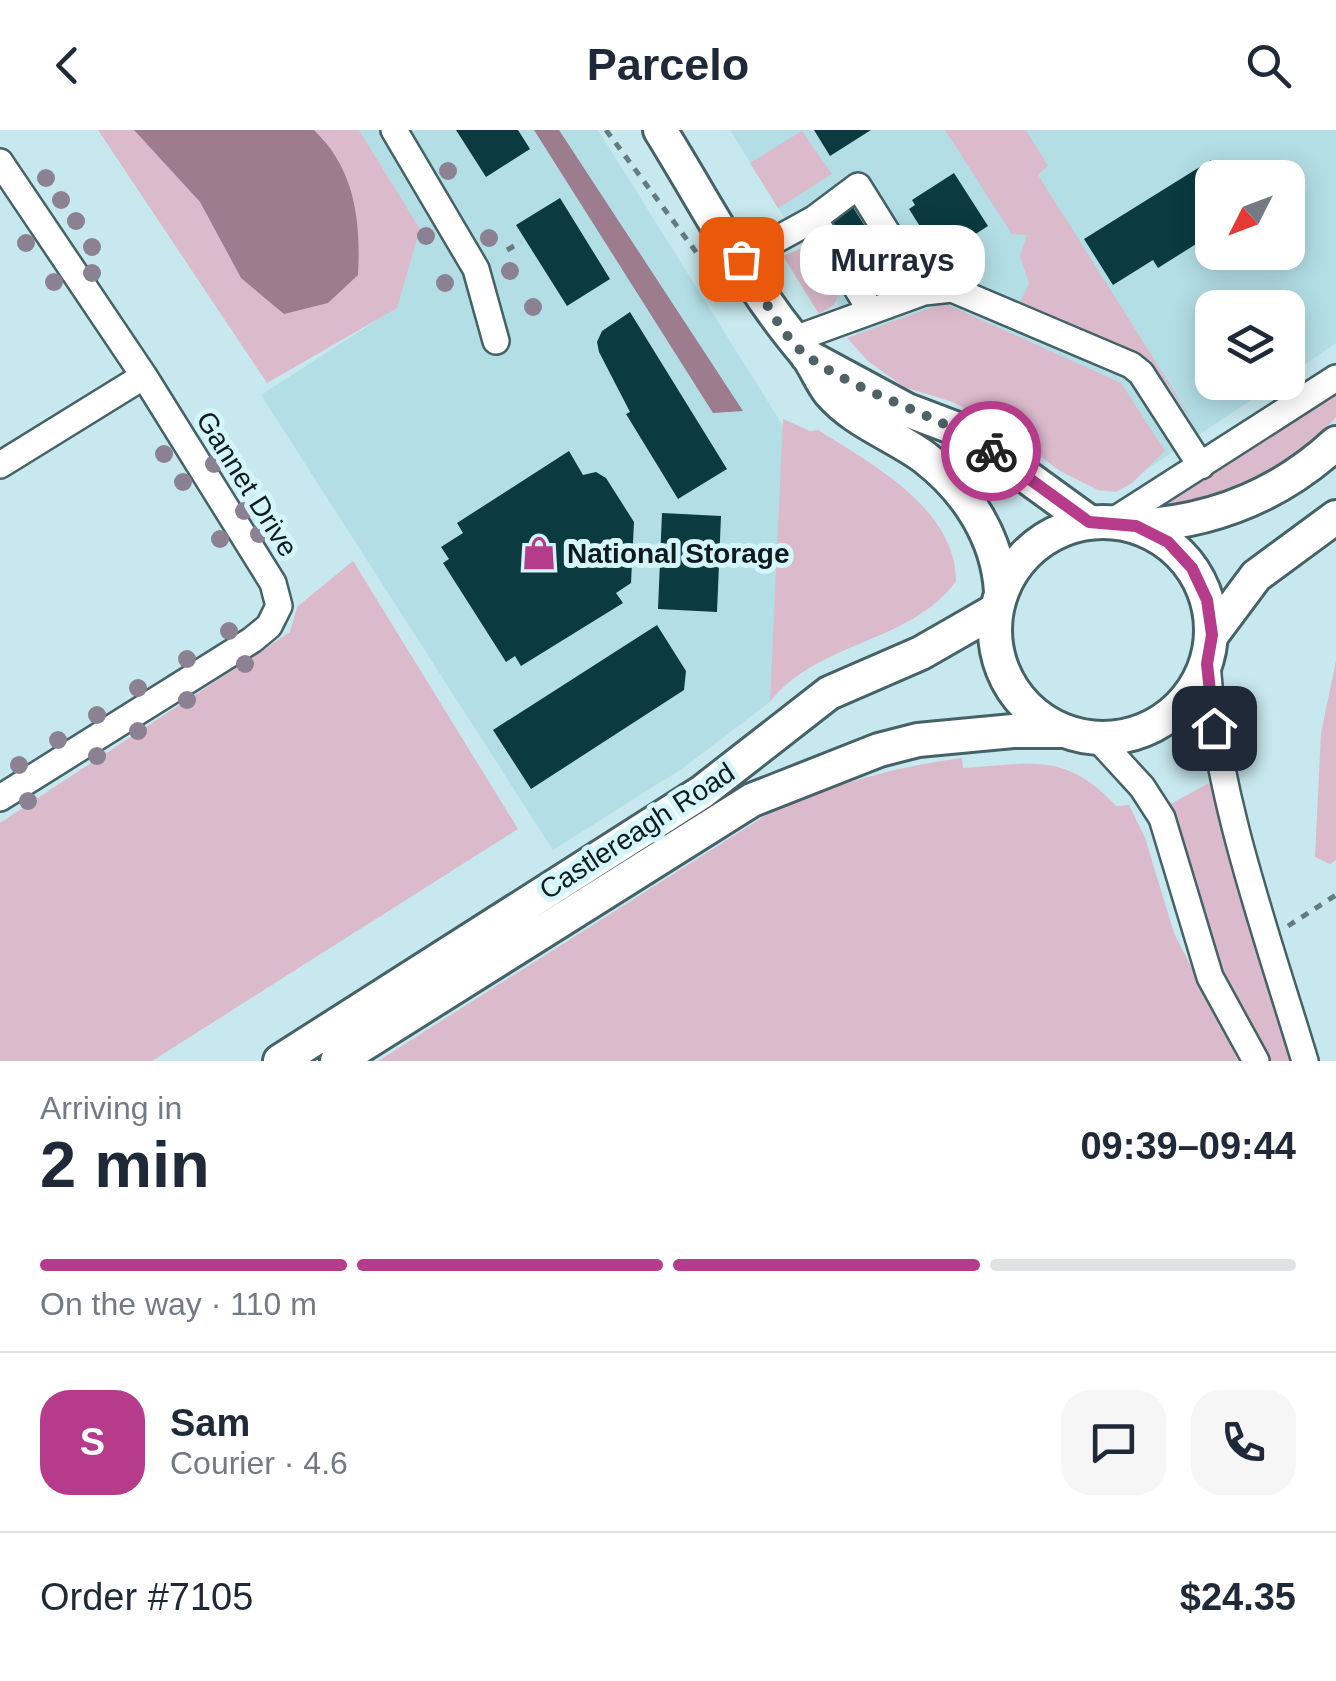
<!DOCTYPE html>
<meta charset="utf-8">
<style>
:root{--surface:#fff;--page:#f6f6f7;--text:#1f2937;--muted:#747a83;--line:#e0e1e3;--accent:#b73b8b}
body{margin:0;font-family:Helvetica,sans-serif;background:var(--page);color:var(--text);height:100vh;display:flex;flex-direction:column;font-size:38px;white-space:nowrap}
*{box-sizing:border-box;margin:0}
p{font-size:32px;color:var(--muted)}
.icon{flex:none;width:55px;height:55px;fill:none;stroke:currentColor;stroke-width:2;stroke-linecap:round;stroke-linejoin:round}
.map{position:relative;height:931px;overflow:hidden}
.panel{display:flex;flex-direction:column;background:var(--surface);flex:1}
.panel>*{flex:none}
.needle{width:65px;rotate:228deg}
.controls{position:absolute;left:1195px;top:30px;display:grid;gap:20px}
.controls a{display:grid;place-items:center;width:110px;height:110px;border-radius:20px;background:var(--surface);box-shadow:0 5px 25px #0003;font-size:50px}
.pin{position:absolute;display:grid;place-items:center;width:85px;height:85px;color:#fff;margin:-42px;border-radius:20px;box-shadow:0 5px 15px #0006}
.courier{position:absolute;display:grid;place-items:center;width:100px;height:100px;margin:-50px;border:8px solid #b73b8b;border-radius:50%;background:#fff;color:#222;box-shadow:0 2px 12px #0007}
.bubble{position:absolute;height:70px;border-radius:30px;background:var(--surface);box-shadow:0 5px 25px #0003;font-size:32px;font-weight:800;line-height:70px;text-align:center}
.headline em{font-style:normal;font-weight:800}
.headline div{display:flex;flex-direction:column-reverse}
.headline{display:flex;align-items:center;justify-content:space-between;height:170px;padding:0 40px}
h1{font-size:65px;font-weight:800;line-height:75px}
.bar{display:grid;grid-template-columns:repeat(4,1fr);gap:15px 10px;align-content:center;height:120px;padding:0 40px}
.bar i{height:12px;border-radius:8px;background:var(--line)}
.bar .on{background:var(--accent)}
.bar p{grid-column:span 4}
.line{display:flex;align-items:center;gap:25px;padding:0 40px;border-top:2px solid var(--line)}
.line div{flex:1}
.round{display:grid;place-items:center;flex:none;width:105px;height:105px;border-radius:30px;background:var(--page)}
header{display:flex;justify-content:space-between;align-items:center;height:130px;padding:0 40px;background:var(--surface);font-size:45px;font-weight:800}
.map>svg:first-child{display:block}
</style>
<header><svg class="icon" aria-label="back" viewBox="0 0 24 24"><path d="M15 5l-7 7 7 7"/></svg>Parcelo<svg class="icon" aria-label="search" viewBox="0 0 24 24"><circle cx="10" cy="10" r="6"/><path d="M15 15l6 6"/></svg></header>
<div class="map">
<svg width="1336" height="931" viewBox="0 0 1336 931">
<rect width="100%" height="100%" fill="#c7e8ee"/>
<path fill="#b3dee5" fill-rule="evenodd" d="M359,0H598L785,299L770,572L683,638L553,720L261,265L397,177L420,99Z
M730,0H1336V213L1288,246V178H1212V252L1277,253L1147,339L866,220ZM1212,48H1288V122H1212Z"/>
<path fill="#dabacb" d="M98,0H134L200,72L241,148L326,12L314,0H359L420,99L397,178L267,253Z
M945,0H1026L1048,36L1038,45L1198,299L1150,230L1019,174L1029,154L1020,126L1027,105L1012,104Z
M802,1L832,44L778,78L750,33Z
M807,116L816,122L840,162L834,175L819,184L783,126Z
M944,173L1121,253L1165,321L1132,353L1116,362L1098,360L1060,341L1006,300L953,272L904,257L868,231L847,208Z
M1336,262V287C1288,339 1234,363 1165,376Z
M783,289L810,301L818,300C872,334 956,379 956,451C912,513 817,511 770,572Z
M353,431L518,699L152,931H0V693L290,502L297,477Z
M1336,531V730L1330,734L1315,727L1321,603Z
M962,628L963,638C1032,634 1065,621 1116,676L1129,675L1145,708L1174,803L1238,931H378L771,682C835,654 893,637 962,628Z
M1209,653L1287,907L1295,931H1268L1210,814L1180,704L1167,676Z"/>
<path fill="#9d7c8e" d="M134,0H314C355,39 361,91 358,145L328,173L284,184L241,148L200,72Z
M534,0H559L743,281L713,283Z"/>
<path fill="#0b3a40" d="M456,0H518L530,19L486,47Z
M814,0H871L830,26Z
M1211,30L1222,48H1212V104L1158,138L1153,130L1113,155L1084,109Z
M954,43L988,96L946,123L942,116L935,120L909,79L915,75L912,70Z
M560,68L610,149L567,176L516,95Z
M851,74L907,163L879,173L823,83Z
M630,182L727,339L678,369L626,284L630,282L599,222L597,212L602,201Z
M569,321L583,345L596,342L606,348L634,392L631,453L616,463L623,473L521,536L515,526L506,532L443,433L449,429L441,417L463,403L457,393Z
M662,383L721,386L717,482L658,479Z
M657,495L686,541L684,560L531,659L493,600Z"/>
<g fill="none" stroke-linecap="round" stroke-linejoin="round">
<g stroke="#456267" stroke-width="30">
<path id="minor" d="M394,0L476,139L496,211
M0,32L144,246L273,453L279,476L269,496L252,510L0,668
M814,89L871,181
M741,129L814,89L858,56L924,162
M792,210L924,162L952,159L1131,235L1141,243L1201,336
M0,335L144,246
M1113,391L1336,248
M1207,534C1217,668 1266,802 1305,931
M1097,608L1142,657L1162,688L1210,847L1256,931"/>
</g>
<g stroke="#456267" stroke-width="38">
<path id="major" d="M660,0C706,74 749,158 806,224C815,235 820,251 830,263C855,292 894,305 924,327C967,360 998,408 1001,462
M807,226L907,280L965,302L1089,392
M995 500a108 108 0 1 1 216 0a108 108 0 1 1-216 0Z
M1136,396C1212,392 1280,365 1336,313
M1212,505L1256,446L1336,387
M280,931L702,662L829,563L921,523L996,480
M337,931L752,670L879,620L918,610L1013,601H1064"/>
</g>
<path stroke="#657b7f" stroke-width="5" stroke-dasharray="8 8" stroke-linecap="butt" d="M606,0L702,130
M507,120L521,112
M1288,796L1336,765"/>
<use href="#minor" stroke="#fff" stroke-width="25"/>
<use href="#major" stroke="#fff" stroke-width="32"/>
</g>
<g fill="#8c8193">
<circle cx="448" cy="41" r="9"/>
<circle cx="46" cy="48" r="9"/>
<circle cx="61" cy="70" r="9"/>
<circle cx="76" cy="91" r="9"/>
<circle cx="426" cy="106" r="9"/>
<circle cx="489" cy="108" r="9"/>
<circle cx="26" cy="113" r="9"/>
<circle cx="92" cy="117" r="9"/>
<circle cx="510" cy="141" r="9"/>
<circle cx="92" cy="143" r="9"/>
<circle cx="54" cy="152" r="9"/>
<circle cx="445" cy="153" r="9"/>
<circle cx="533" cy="177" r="9"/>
<circle cx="164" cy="324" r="9"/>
<circle cx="214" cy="334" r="9"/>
<circle cx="183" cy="352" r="9"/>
<circle cx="244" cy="381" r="9"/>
<circle cx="259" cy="404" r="9"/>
<circle cx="220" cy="409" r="9"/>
<circle cx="229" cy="501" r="9"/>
<circle cx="187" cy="529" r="9"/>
<circle cx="245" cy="534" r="9"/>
<circle cx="138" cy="558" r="9"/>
<circle cx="187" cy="570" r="9"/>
<circle cx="97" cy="585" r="9"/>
<circle cx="138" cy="601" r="9"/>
<circle cx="58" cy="610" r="9"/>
<circle cx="97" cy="626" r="9"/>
<circle cx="19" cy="635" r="9"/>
<circle cx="28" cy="671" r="9"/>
</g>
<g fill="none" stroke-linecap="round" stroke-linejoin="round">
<path stroke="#4f6366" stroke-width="10" stroke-dasharray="0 18" d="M741,129C760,159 778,203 806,225C859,265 938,283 991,321"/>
<path stroke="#b73b8b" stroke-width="12" d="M991,321L1089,392L1136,396L1168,412L1192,438L1207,470L1212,505L1207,534L1214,598"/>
</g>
<defs>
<g id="shop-bare" transform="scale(2.7)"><path d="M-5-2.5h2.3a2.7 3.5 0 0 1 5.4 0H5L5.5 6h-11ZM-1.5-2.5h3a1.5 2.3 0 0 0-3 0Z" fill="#b73b8b" stroke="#d4f6fb" stroke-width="2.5" paint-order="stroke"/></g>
</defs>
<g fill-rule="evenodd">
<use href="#shop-bare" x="539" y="423"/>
</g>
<g text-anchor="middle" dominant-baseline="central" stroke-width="10" stroke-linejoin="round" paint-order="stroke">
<g font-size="28" fill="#0f1b1d" stroke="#d4f6fb">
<text transform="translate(247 354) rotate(58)">Gannet Drive</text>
<text transform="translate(637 701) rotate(-33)">Castlereagh Road</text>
</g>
<g font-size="28" font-weight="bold" fill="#0f1b1d" stroke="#d4f6fb" text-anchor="start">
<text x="567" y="423">National Storage</text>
</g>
</g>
</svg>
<div class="controls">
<a><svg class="needle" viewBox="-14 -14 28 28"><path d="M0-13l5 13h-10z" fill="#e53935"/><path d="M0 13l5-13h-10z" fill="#747a83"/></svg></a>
<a><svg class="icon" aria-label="layers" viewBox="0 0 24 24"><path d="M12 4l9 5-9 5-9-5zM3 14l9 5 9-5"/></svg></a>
</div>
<div class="pin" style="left:741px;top:129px;background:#ea580c"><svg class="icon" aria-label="bag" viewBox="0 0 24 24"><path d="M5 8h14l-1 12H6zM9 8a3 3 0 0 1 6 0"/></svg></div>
<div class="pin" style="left:1214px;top:598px;background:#1f2937"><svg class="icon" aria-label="home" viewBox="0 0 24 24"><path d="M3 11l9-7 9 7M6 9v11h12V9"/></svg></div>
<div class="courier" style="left:991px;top:321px"><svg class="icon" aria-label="bike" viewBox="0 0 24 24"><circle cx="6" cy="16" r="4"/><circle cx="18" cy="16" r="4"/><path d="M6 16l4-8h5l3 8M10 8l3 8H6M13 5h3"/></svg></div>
<div class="bubble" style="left:800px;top:95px;width:185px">Murrays</div>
</div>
<section class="panel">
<div class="headline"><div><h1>2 min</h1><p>Arriving in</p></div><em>09:39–09:44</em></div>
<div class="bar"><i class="on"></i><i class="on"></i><i class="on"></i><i></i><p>On the way · 110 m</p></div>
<div class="line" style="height:180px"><b class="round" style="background:var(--accent);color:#fff">S</b><div><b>Sam</b><p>Courier · 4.6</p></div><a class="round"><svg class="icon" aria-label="chat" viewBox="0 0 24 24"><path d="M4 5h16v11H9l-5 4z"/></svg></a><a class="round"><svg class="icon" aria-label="phone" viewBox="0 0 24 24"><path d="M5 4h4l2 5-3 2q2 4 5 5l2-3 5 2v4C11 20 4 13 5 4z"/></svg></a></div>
<div class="line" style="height:130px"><div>Order #7105</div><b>$24.35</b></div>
</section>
